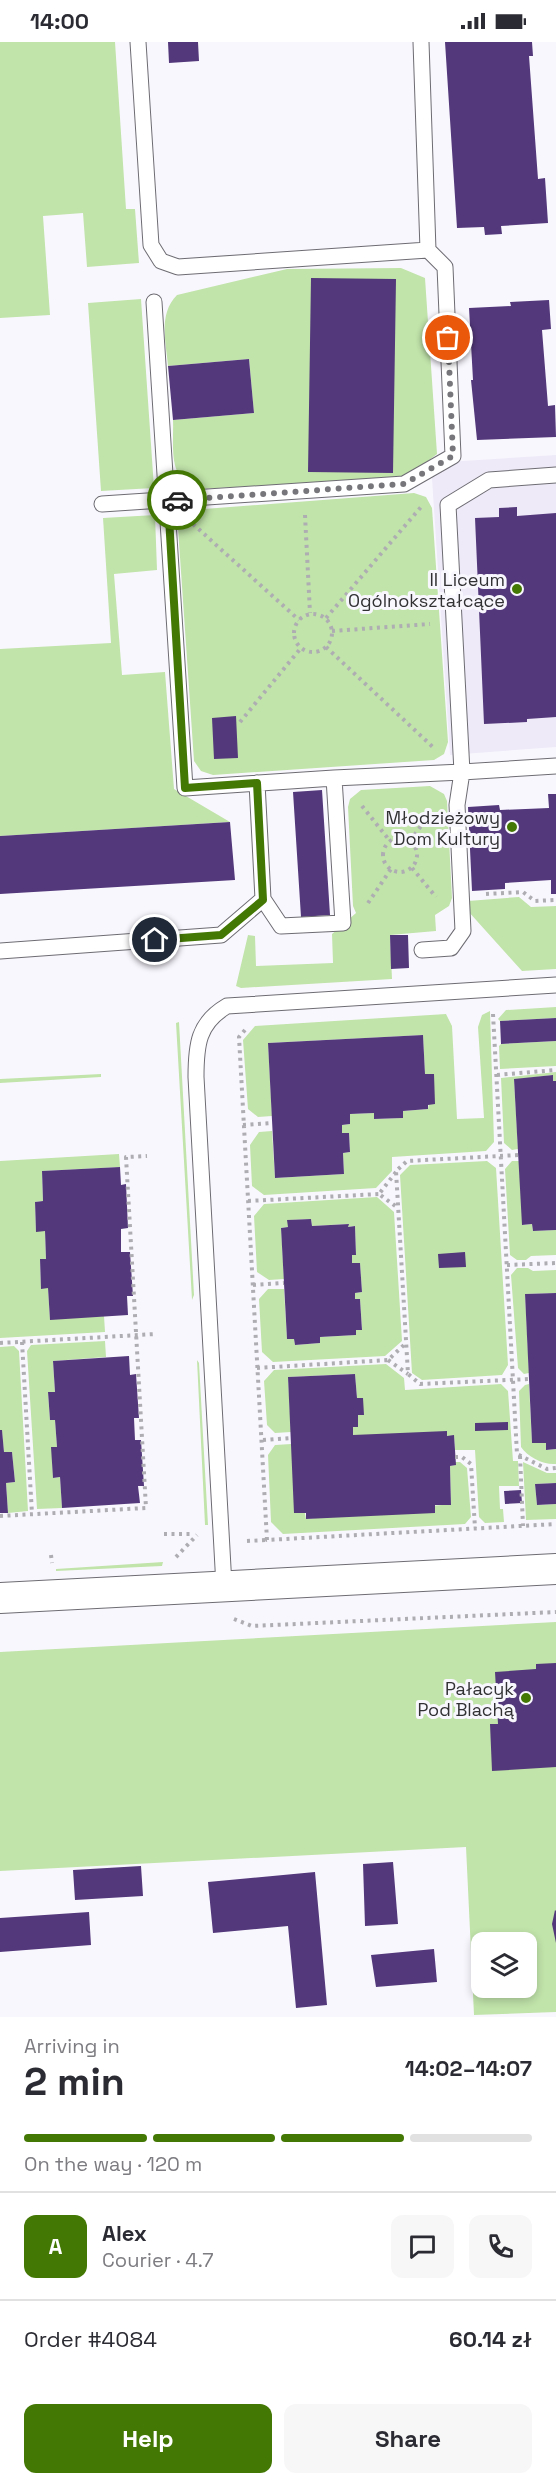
<!DOCTYPE html>
<meta charset="utf-8">
<style>
:root{--surface:#fff;--page:#f7f7f7;--text:#2b2b33;--muted:#7c7c81;--line:#e1e1e2;--accent:#447805}
body{margin:0;font-family:"Space Grotesk",sans-serif;background:var(--page);color:var(--text);height:100vh;display:flex;flex-direction:column;font-size:22px;white-space:nowrap}
*{box-sizing:border-box;margin:0}
p{font-size:20px;color:var(--muted)}
.icon{flex:none;width:33px;height:33px;fill:none;stroke:currentColor;stroke-width:2;stroke-linecap:round;stroke-linejoin:round}
.map{position:relative;height:1975px;overflow:hidden}
.drawer{display:flex;flex-direction:column;background:var(--surface);flex:1}
.drawer>*{flex:none}
.controls{position:absolute;left:471px;top:1890px;display:grid;gap:12px}
.controls a{display:grid;place-items:center;width:66px;height:66px;border-radius:12px;background:var(--surface);box-shadow:0 3px 9px #0003;font-size:30px}
.pin{position:absolute;display:grid;place-items:center;width:51px;height:51px;color:#fff;margin:-26px;border:3px solid #fff;border-radius:50%;box-shadow:0 2px 6px #0007}
.courier{position:absolute;display:grid;place-items:center;width:60px;height:60px;margin:-30px;border:4px solid #447805;border-radius:50%;background:#fff;color:#222;box-shadow:0 2px 8px #0007}
.head em{font-style:normal;font-weight:700}
.head div{display:flex;flex-direction:column-reverse}
.head{display:flex;align-items:center;justify-content:space-between;height:102px;padding:0 24px}
h1{font-size:39px;font-weight:700;line-height:45px}
.bar{display:grid;grid-template-columns:repeat(4,1fr);gap:9px 6px;align-content:center;height:72px;padding:0 24px}
.bar i{height:8px;border-radius:4px;background:var(--line)}
.bar .current{background:var(--accent)}
.bar p{grid-column:span 4}
.line{display:flex;align-items:center;gap:15px;padding:0 24px;border-top:2px solid var(--line)}
.line div{flex:1}
.round{display:grid;place-items:center;flex:none;width:63px;height:63px;border-radius:12px;background:var(--page)}
.primary-button{display:flex;gap:12px;margin-top:auto;padding:12px 24px}
.primary-button a{flex:1;height:69px;border-radius:12px;background:var(--accent);color:#fff;font-size:24px;font-weight:700;line-height:69px;text-align:center}
.primary-button a+a{background:var(--page);color:var(--text)}
.status{display:flex;justify-content:space-between;align-items:center;height:42px;padding:0 30px;background:var(--surface);direction:ltr}
.status svg{height:16px;fill:currentColor}
.map>svg:first-child{display:block}
</style>
<div class="status"><b>14:00</b><svg viewBox="0 0 49 12"><path d="M0 12V9h3v3zM5 12V6h3v6zM10 12V3h3v9zM15 12V0h3v12zM26 1h20v11H26zM47 4h2v5h-2z"/></svg></div>
<div class="map">
<svg width="556" height="1975" viewBox="0 0 556 1975">
<rect width="100%" height="100%" fill="#f9f7fe"/>
<path fill="#eeeaf8" d="M556,413V705L450,713L431,421Z"/>
<path fill="#c1e4aa" fill-rule="evenodd" d="M0,0H115L126,167H135L139,221L87,225L83,171L43,174L50,273L0,276Z
M401,226L425,236L437,412L406,436L197,447C167,437 174,404 173,378L254,371L249,317L168,324C166,300 158,272 177,253L287,227Z
M141,257L154,446L101,449L88,261Z
M414,451L426,455L432,466L448,700L444,712L434,718L213,733L201,729L194,719L178,486L182,474L191,468Z
M155,473L157,528L114,532L122,633L165,630L174,747L230,780L0,794V607L111,601L103,476Z
M430,744L444,752L447,759L452,856L449,864L435,873L436,889L390,893L392,937L241,946L236,944L248,893L255,894L256,924L333,921L332,892L356,871L353,864L348,765L350,757L361,748Z
M519,855L531,865L556,864V927L522,929L468,869V859Z
M556,965V976L500,979L498,977L506,968Z
M490,969L494,1100L486,1109L392,1115V1129L376,1146L264,1153L252,1144L250,1103L259,1090L272,1089L275,1136L344,1132L343,1111L350,1110L349,1091H342V1083L350,1082V1072L374,1071L375,1077L403,1076V1069L428,1067L434,1032H425L423,993L268,1001L272,1074L258,1075L248,1067L243,998L255,984L446,972L452,984L457,1077L484,1076L478,985L482,973Z
M179,980L194,1253L192,1258L176,981Z
M556,999V1024L500,1027L499,1004L501,1002Z
M556,1030V1039H553L552,1033L514,1038L518,1107L512,1108L504,1101L501,1036Z
M101,1032V1035L0,1041V1037Z
M119,1112L120,1125L42,1129L43,1159L35,1160L36,1189H45L46,1217H40L41,1246H48L50,1277L104,1274L105,1290L0,1296V1119Z
M487,1119L496,1126L508,1323L502,1333L422,1338L412,1331L400,1133L410,1123Z
M512,1119H519L523,1183L532,1182L533,1189L556,1188V1213L531,1214L526,1218H517L510,1213L505,1127Z
M377,1155L394,1170L402,1299L385,1314L273,1320L262,1310L259,1257L268,1247H284L287,1297H294L295,1303L320,1301V1295L356,1293V1288L362,1287L360,1257H355V1251L362,1250L360,1221H352V1213L356,1212L355,1184L348,1185V1182L312,1184L311,1177L288,1178V1185L281,1186L284,1237L269,1238L257,1230L254,1174L264,1162Z
M517,1226H528L533,1229L556,1228V1251L525,1252L529,1331L524,1332L518,1326L511,1233Z
M105,1299L106,1315L53,1319L55,1350L48,1351L50,1378H55L57,1405H52L53,1436L60,1435L62,1466L37,1467L27,1309L31,1303Z
M14,1304L19,1309L28,1469L8,1471L6,1441L15,1440L12,1410H4L2,1389L0,1388V1305Z
M197,1318L199,1321L208,1483H205Z
M386,1322L404,1336L405,1348L501,1342L508,1349L513,1419H518L519,1444H499L500,1467H503L504,1480L485,1481L479,1475L475,1408H455L454,1394L353,1393V1385L358,1384V1373H363L357,1356L355,1332L288,1335L291,1390L275,1391L267,1383L264,1339L274,1328Z
M529,1342L532,1401H546V1408L556,1407V1422C543,1423 528,1415 521,1405L519,1349L525,1343Z
M291,1402L306,1477L451,1462L450,1424L455,1423V1420H460L467,1426L471,1475L465,1482L283,1492L271,1480L268,1413L275,1403Z
M523,1420L547,1431H556V1441L535,1442L537,1463L556,1462V1477L526,1478Z
M163,1520L162,1524L56,1529V1527Z
M556,1580V1970L474,1973L466,1805L0,1829V1610ZM482,1900H526V1946H482Z"/>
<path fill="#53387b" d="M168,0H198L199,19L169,21Z
M445,0H532L533,14H529L538,137L545,136L548,181L501,184L502,192L485,193L484,185L457,186Z
M311,236L396,237L393,431L308,430Z
M549,258L551,287L542,288L548,364L555,363L556,395L477,398L471,338H473L469,266L511,264L510,260Z
M249,317L254,371L173,378L168,324Z
M517,465V474L556,471V675L527,677V680L484,682L475,476L499,475V466Z
M236,674L238,716L214,717L212,676Z
M322,748L330,873L301,875L293,750Z
M548,752H556V852H551V838L505,841V847L472,849L468,765L499,763L500,768L549,766Z
M230,780L235,838L0,852V794Z
M390,893H408L409,926L391,927Z
M556,976V999L501,1002L500,979Z
M423,993L425,1032H434L435,1062L428,1063V1067L403,1069V1076L374,1077V1071L350,1072V1082L342,1083V1091H349L350,1110L343,1111L344,1132L275,1136L268,1001Z
M553,1033V1039H556V1188L533,1189L532,1182L522,1183L514,1037Z
M120,1125L121,1143L126,1142L128,1186L121,1187V1210H130L133,1254H127L128,1273L50,1278L48,1246L41,1247L40,1217H46L45,1189L36,1190L35,1160L43,1159L42,1129Z
M311,1177L312,1184L349,1182L348,1185L355,1184L356,1213H352V1221H360L362,1250L355,1251V1257H360L362,1288H356V1293L320,1295V1301L295,1303L294,1297H287L281,1186L288,1185L287,1178Z
M465,1210L466,1225L439,1226L438,1212Z
M556,1251V1407L546,1408V1401H532L525,1252Z
M129,1314L130,1333L136,1332L139,1376H134L135,1398H141L144,1444H138L140,1461L62,1466L60,1435L53,1436L51,1405H57L55,1378H50L48,1350H55L53,1319Z
M355,1332L357,1356H363L364,1373H358V1385H353V1393L447,1389V1394L454,1393L456,1423L450,1424L451,1463H435V1471L306,1477V1471H294L288,1335Z
M508,1380V1388L475,1389V1381Z
M0,1388H2L4,1410H12L15,1440L6,1441L8,1471H0Z
M556,1441V1462L537,1463L535,1442Z
M521,1448L522,1461L505,1462L504,1449Z
M556,1621V1725L492,1729L490,1682H498L495,1630L536,1627V1622Z
M393,1820L398,1882L365,1884L363,1822Z
M141,1824L143,1854L75,1858L73,1828Z
M315,1830L327,1963L296,1966L288,1884L213,1891L208,1840Z
M555,1868L556,1869V1901L552,1882Z
M89,1870L91,1903L0,1910V1876Z
M434,1907L437,1940L376,1945L371,1913Z"/>
<g fill="none" stroke-linecap="round" stroke-linejoin="round">
<g stroke="#6e6c73" stroke-width="17">
<path id="service" d="M138,0L151,203L161,219L178,225L428,208L421,0
M154,260L185,746L334,736L462,730L457,763L463,889L451,906L422,908
M556,433L489,438L448,463L462,730L556,724
M102,462L404,442L453,414L445,225L428,208
M263,857L281,884L343,881L334,736
M0,909L221,893L263,857L257,741
M224,1544L196,1035C196,1003 198,981 227,964L556,943"/>
</g>
<g stroke="#6e6c73" stroke-width="32">
<path id="minor" d="M0,1556L556,1527"/>
</g>
<path stroke="#aeadb2" stroke-width="4" stroke-dasharray="3 4.5" stroke-linecap="butt" d="M305,473L310,571
M193,482L299,578
M294 591a19 19 0 1 1 38 0a19 19 0 1 1-38 0Z
M326,576L421,465H424
M332,589L430,582
M326,605L435,707
M240,680L301,606
M362,764L390,799
M383 813a17 17 0 1 1 34 0a17 17 0 1 1-34 0Z
M410,799L432,769
M412,826L436,855
M486,852L523,850L535,859L556,858
M368,861L391,827
M493,972L517,1412L547,1427L556,1426
M245,988L239,995L267,1498L556,1482
M497,1033L556,1028
M243,1083L272,1081
M518,1113L407,1119L396,1129L408,1332L420,1342L529,1337
M396,1130L379,1152L398,1166
M248,1159L379,1152
M507,1223L556,1221
M253,1243L284,1241
M22,1300L32,1472
M0,1301L156,1292
M388,1318L408,1332
M257,1326L388,1318L405,1302
M263,1398L291,1396
M520,1414L523,1484
M455,1415H462L471,1422L475,1486
M0,1474L146,1466L126,1115L147,1114
M164,1492H194
M247,1499L267,1498
M51,1513L52,1521
M176,1515L197,1493
M234,1577L252,1584L556,1570"/>
<use href="#service" stroke="#fff" stroke-width="15"/>
<use href="#minor" stroke="#fff" stroke-width="30"/>
</g>
<g fill="none" stroke-linecap="round" stroke-linejoin="round">
<path stroke="#77767a" stroke-width="6" stroke-dasharray="0 10.8" d="M177,458L404,442L453,414L448,296"/>
<path stroke="#447805" stroke-width="8" d="M155,898L221,893L263,858L257,741L185,746L168,459L177,458"/>
</g>
<g fill="#447805" stroke="#f9f7fe" stroke-width="2">
<circle cx="517" cy="547" r="6"/>
<circle cx="512" cy="785" r="6"/>
<circle cx="526" cy="1656" r="6"/>
</g>
<g text-anchor="middle" dominant-baseline="central" stroke-width="6" stroke-linejoin="round" paint-order="stroke">
<g font-size="18" fill="#313133" stroke="#f9f7fe" text-anchor="end">
<text x="505" y="537">II Liceum<tspan x="505" dy="21">Ogólnokształcące</tspan></text>
<text x="500" y="775">Młodzieżowy<tspan x="500" dy="21">Dom Kultury</tspan></text>
<text x="514" y="1646">Pałacyk<tspan x="514" dy="21">Pod Blachą</tspan></text>
</g>
</g>
</svg>
<div class="controls">
<a><svg class="icon" aria-label="layers" viewBox="0 0 24 24"><path d="M12 4l9 5-9 5-9-5zM3 14l9 5 9-5"/></svg></a>
</div>
<div class="pin" style="left:448px;top:296px;background:#ea580c"><svg class="icon" aria-label="bag" viewBox="0 0 24 24"><path d="M5 8h14l-1 12H6zM9 8a3 3 0 0 1 6 0"/></svg></div>
<div class="pin" style="left:155px;top:898px;background:#1f2937"><svg class="icon" aria-label="home" viewBox="0 0 24 24"><path d="M3 11l9-7 9 7M6 9v11h12V9"/></svg></div>
<div class="courier" style="left:177px;top:458px"><svg class="icon" aria-label="car" viewBox="0 0 24 24"><path d="M5 17H2v-5l4-1 3-4h7l3 4 3 1v5h-3M9 17h6M6 11h13"/><circle cx="7" cy="17" r="2"/><circle cx="17" cy="17" r="2"/></svg></div>
</div>
<section class="drawer">
<div class="head"><div><h1>2 min</h1><p>Arriving in</p></div><em>14:02–14:07</em></div>
<div class="bar"><i class="current"></i><i class="current"></i><i class="current"></i><i></i><p>On the way · 120 m</p></div>
<div class="line" style="height:108px"><b class="round" style="background:var(--accent);color:#fff">A</b><div><b>Alex</b><p>Courier · 4.7</p></div><a class="round"><svg class="icon" aria-label="chat" viewBox="0 0 24 24"><path d="M4 5h16v11H9l-5 4z"/></svg></a><a class="round"><svg class="icon" aria-label="phone" viewBox="0 0 24 24"><path d="M5 4h4l2 5-3 2q2 4 5 5l2-3 5 2v4C11 20 4 13 5 4z"/></svg></a></div>
<div class="line" style="height:78px"><div>Order #4084</div><b>60.14 zł</b></div>
<div class="primary-button"><a>Help</a><a>Share</a></div>
</section>
